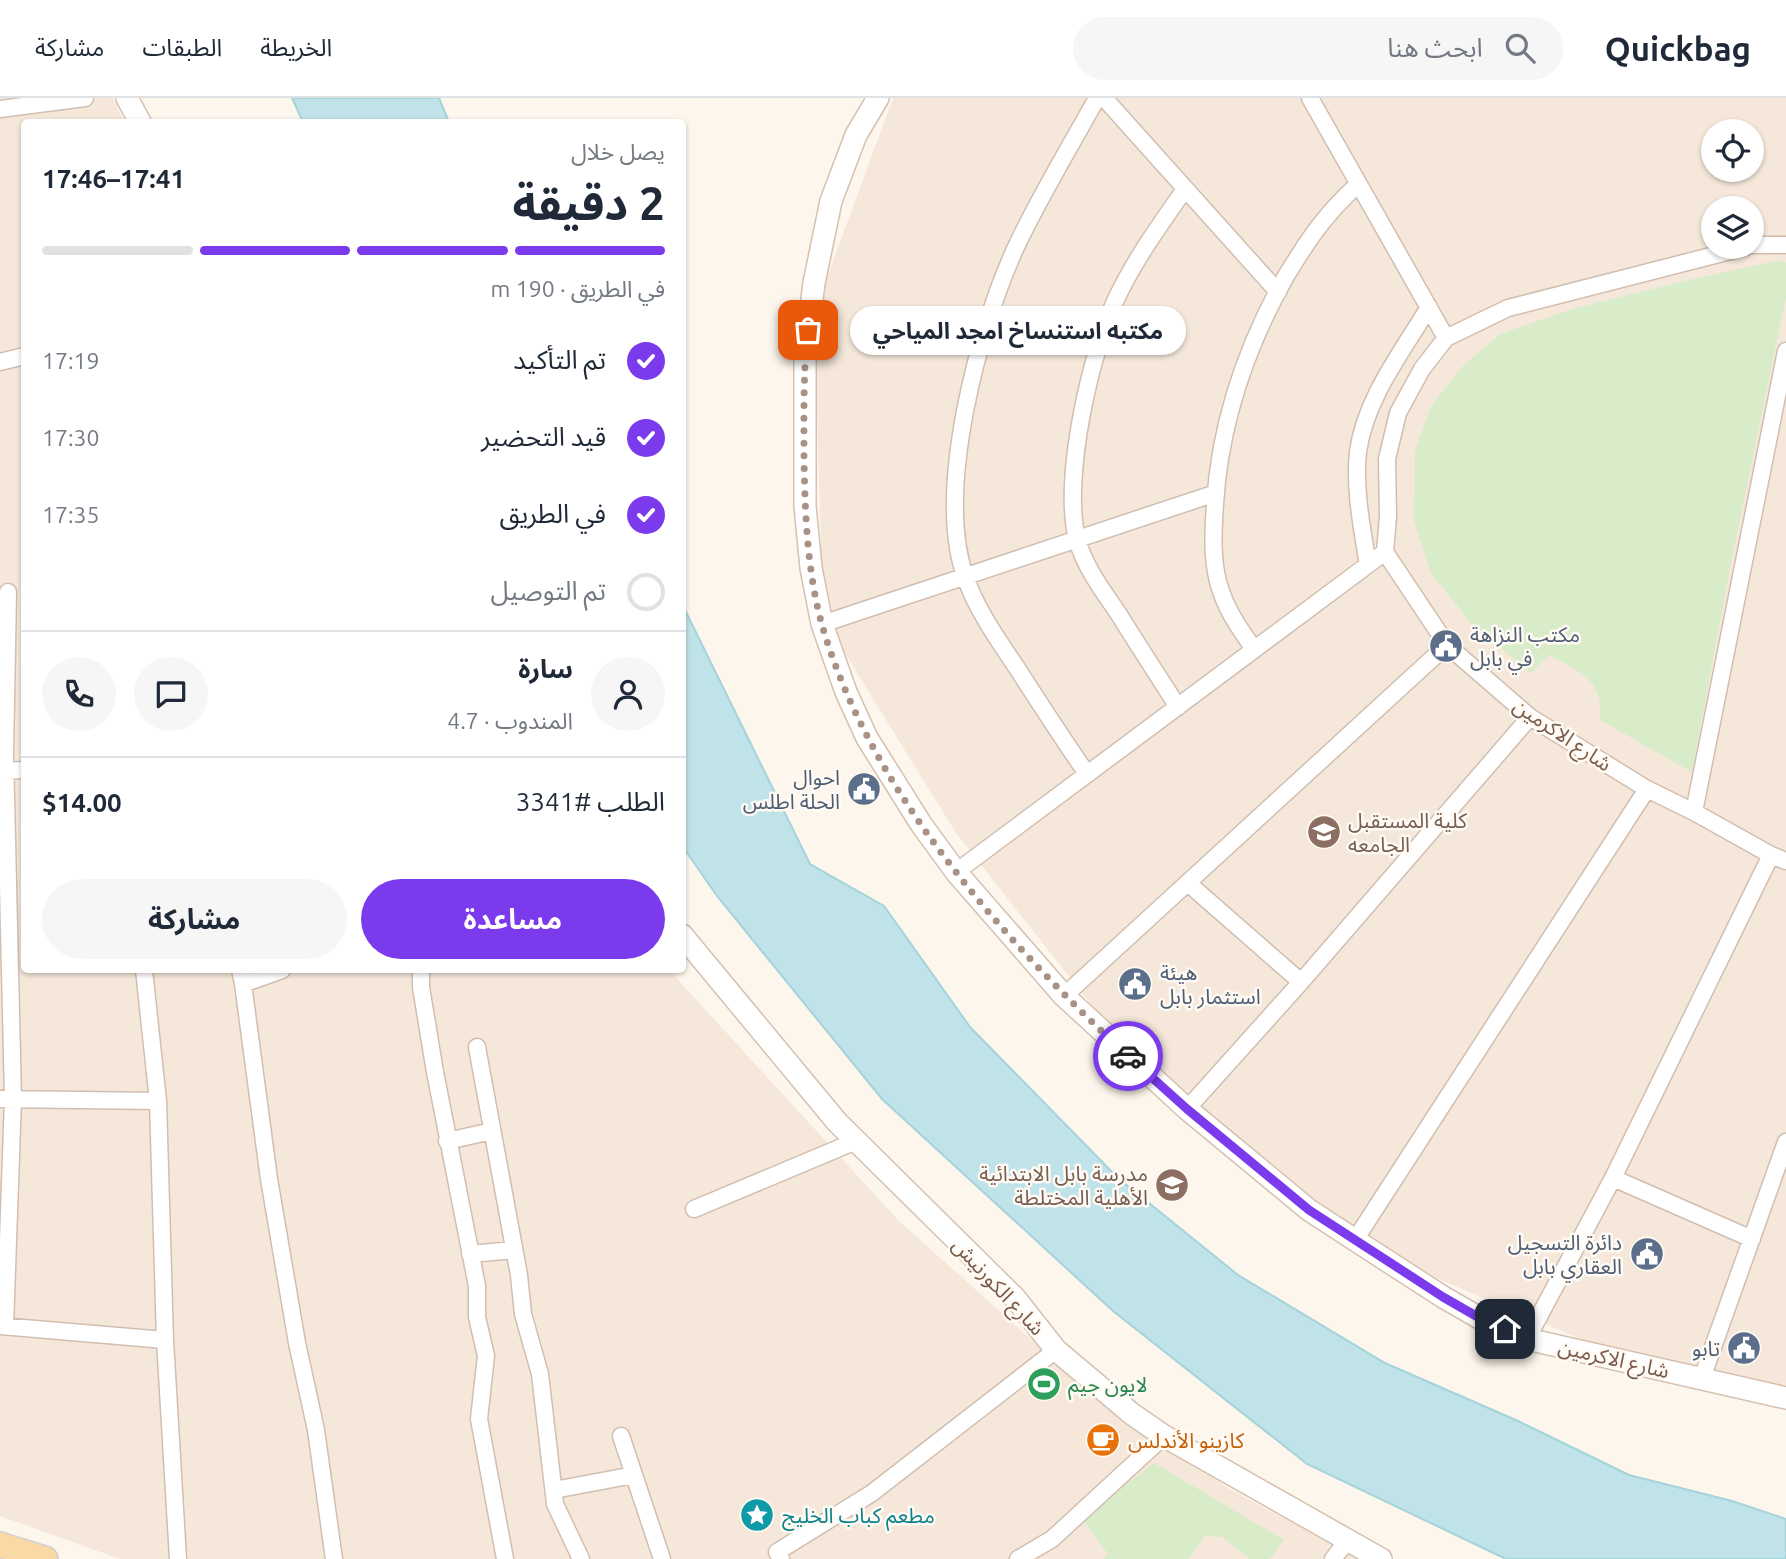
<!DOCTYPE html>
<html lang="ar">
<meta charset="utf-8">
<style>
:root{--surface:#fff;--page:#f6f6f7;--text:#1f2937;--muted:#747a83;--line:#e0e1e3;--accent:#7c3aed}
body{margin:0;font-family:Ubuntu,"Noto Sans Arabic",sans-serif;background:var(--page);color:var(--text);direction:rtl;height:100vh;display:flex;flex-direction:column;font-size:26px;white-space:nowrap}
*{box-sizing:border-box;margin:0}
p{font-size:23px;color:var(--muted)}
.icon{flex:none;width:38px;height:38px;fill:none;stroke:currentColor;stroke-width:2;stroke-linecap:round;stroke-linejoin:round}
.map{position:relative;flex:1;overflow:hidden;direction:ltr}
.side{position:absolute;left:21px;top:21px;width:665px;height:854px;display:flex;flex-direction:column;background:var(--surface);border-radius:7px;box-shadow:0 2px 5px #0004;direction:rtl}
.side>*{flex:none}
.fabs{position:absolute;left:1701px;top:21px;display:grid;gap:14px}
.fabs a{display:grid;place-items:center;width:63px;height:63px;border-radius:50%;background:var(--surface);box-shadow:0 2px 5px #0004;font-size:35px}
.pin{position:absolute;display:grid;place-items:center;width:60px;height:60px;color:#fff;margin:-30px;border-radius:14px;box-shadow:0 4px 10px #0006}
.courier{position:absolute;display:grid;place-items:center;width:70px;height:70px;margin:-35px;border:5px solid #7c3aed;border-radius:50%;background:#fff;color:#222;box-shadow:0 2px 9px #0007}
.bubble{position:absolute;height:49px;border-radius:24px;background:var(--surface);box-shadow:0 2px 5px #0004;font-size:23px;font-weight:700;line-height:49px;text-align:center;direction:rtl}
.overview em{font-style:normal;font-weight:700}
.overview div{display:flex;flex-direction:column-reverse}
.overview{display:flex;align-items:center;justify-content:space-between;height:119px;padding:0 21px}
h1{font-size:46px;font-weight:700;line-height:52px}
.bar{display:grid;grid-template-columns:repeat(4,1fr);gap:10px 7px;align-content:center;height:84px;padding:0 21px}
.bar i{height:9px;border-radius:5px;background:var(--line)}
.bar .active{background:var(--accent)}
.bar p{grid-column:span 4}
.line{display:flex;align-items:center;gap:18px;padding:0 21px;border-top:2px solid var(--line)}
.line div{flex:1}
.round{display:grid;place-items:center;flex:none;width:74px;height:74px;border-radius:37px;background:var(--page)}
ol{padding:0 21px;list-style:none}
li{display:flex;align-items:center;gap:21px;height:77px}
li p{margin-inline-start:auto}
li .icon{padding:7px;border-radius:50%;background:var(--accent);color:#fff;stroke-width:4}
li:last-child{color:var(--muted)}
li i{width:38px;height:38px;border:4px solid var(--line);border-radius:50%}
.cta{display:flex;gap:14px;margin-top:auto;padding:14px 21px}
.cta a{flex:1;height:80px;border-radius:42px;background:var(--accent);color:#fff;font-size:28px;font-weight:700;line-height:80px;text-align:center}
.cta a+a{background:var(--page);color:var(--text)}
header{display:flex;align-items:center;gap:42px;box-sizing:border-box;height:98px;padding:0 35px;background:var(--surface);border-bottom:2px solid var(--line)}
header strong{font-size:33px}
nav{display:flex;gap:38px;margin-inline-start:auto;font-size:24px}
.search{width:490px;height:63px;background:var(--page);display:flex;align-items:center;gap:18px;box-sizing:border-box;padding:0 24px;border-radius:38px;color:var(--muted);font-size:26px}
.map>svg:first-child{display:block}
</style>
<header>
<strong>Quickbag</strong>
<div class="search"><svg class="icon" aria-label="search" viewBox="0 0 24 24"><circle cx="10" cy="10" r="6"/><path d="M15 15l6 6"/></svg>ابحث هنا</div>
<nav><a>الخريطة</a><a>الطبقات</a><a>مشاركة</a></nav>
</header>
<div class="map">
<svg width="1786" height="1461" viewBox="0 0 1786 1461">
<rect width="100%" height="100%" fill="#fdf6ec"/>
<path fill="#f5e8da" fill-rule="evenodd" d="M0,0H113L124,24H24V872H669L899,1123L1051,1259L1226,1389L1359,1461H120L0,1418Z
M893,0H1786V1303L1602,1250L1311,1127L1138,966L956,735L823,520L814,215ZM1713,33H1752V72H1713ZM1713,110H1752V149H1713Z"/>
<path fill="#d8ecc9" d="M1780,162L1786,165V199L1731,465L1692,674L1600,622C1604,581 1581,575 1549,557L1531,575L1471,525L1431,475L1414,423L1415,353L1431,308L1461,270L1500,236L1576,210L1684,183Z
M1154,1365L1284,1442L1270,1461H1249L1223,1439L1205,1438L1189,1461H1103L1108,1456L1082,1421Z"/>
<path fill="#bfe3e8" stroke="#a5d3da" stroke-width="2" d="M292,0H439L449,24H303Z
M683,508L810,766L884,808L970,929L1118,1080L1238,1177L1385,1265L1518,1323L1629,1377L1732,1403L1786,1421V1461H1506L1307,1366L1113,1213L882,1001L717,798L683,749Z"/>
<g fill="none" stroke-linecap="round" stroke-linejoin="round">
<g stroke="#d1beb0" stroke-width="19">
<path id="street" d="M1104,0L1278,194
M1310,0L1446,240
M0,11L85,0
M1752,147H1786
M1746,149L1508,210L1446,240L1422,271L1398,315L1387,361L1388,418L1385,454L1447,547L1530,619L1647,691L1694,714L1771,757L1786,763
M0,264L24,258
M1368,467C1362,430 1354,391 1358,354C1365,301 1402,254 1429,209
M822,526L1216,395
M1254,551C1242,534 1229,516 1222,496C1211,468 1213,435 1215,406C1220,324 1246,249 1286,178C1298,159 1310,138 1325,121C1335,108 1347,97 1358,86
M1178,609C1158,578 1138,547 1118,515C1103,493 1084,468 1077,441C1062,380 1091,249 1120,193C1138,157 1162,124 1185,91
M6,673L24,672
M1087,676C1063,641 1040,606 1017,570C998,542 976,511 965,478C935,392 979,229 1016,149C1040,98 1070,49 1097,0
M1694,714L1786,253
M956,774L1385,454
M1189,786L1301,884
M144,872L158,1003L165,1242L178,1461
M240,872L243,886L269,1081L297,1245L316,1332L334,1461
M421,872V889L435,974L477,1188V1219L486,1258L479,1321L505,1461
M243,886L282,872
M1064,898L1447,547
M477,949L519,1177L523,1216L540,1276L555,1406L581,1461
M0,1001L158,1003
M1187,1011L1301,884L1530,619
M447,1043L492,1033
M1613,1080L1752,1141
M694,1111L856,1043
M1355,1142L1647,691
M470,1156L514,1152
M0,1228L165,1242
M5,1228L13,1001L5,657L8,494
M1527,1241L1613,1080L1771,757
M1702,1280L1786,1044
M621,1338L662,1461
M554,1392L634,1377
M781,1461L777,1454L872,1395L1056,1252
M1018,1461L1052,1441L1164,1338
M1333,1461L1347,1443"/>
</g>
<g stroke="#d6c0b0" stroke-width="24">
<path id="secondary" d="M127,0L140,24
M878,0L856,37L831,103L814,185L805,256V408L811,470L822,526L846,594L867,640L921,726L956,774L1064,898L1187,1011L1309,1112L1355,1142L1443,1199L1483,1222L1527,1241L1786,1300
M682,837L837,1024L1015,1200L1056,1252L1132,1316L1164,1338L1381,1461"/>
</g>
<g stroke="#dad1cd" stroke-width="28">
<path id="primary" d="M0,1447L45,1461"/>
</g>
<use href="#street" stroke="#fff" stroke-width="16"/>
<use href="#secondary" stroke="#fff" stroke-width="21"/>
<use href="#primary" stroke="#fbd9a5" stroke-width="24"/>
</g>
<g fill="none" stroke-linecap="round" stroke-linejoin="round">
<path stroke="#a89285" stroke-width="7" stroke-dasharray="0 12.6" d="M808,232C803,274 804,317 804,359C805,415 807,473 822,527C870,693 1003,842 1128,958"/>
<path stroke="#7c3aed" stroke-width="9" d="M1128,958L1187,1011L1309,1112L1443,1199L1483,1222L1505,1231"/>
</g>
<defs>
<g id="civic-disc" transform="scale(1.75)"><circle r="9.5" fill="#5c6f8a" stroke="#fffaf3"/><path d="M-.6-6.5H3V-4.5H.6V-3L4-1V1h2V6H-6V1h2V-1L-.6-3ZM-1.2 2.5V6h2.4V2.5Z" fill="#fff"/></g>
<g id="university-disc" transform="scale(1.75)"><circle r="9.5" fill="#8d6e63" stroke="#fffaf3"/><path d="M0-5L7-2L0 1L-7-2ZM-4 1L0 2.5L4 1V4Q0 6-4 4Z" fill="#fff"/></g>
<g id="school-disc" transform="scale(1.75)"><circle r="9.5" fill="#8d6e63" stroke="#fffaf3"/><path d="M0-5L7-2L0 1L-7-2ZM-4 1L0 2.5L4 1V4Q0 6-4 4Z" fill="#fff"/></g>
<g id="stadium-disc" transform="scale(1.75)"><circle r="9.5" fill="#2e9e5b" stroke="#fffaf3"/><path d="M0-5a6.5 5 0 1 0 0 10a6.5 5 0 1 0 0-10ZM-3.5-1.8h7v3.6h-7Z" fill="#fff"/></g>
<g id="cafe-disc" transform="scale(1.75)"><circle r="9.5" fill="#e8710a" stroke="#fffaf3"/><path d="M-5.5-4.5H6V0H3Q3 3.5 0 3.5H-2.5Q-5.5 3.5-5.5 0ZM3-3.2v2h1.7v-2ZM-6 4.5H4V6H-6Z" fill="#fff"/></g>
<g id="sight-disc" transform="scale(1.75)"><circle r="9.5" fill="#0f9aa8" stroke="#fffaf3"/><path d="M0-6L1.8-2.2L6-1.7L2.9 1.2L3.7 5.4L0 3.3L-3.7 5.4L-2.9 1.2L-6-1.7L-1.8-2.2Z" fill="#fff"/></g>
</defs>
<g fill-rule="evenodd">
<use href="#civic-disc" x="1446" y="548"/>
<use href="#civic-disc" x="864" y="691"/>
<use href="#university-disc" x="1324" y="734"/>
<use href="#civic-disc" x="1135" y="886"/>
<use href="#school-disc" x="1172" y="1087"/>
<use href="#civic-disc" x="1647" y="1156"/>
<use href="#civic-disc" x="1744" y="1250"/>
<use href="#stadium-disc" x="1044" y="1286"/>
<use href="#cafe-disc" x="1103" y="1342"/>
<use href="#sight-disc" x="757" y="1417"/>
</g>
<g text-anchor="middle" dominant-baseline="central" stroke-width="5" stroke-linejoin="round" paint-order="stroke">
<g font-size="21" fill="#4e5e75" stroke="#fffaf3" text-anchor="end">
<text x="1470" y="536" text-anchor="start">مكتب النزاهة<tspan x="1470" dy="24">في بابل</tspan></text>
<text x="840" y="679">احوال<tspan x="840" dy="24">الحلة اطلس</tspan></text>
<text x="1160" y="874" text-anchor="start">هيئة<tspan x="1160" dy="24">استثمار بابل</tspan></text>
<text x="1622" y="1144">دائرة التسجيل<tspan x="1622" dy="24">العقاري بابل</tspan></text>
<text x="1720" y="1250">تابو</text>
</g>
<g font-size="21" fill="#7a5c4d" stroke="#fffaf3">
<text transform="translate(1563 636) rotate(34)">شارع الاكرمين</text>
<text transform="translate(999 1188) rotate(47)">شارع الكورنيش</text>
<text transform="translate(1614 1260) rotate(13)">شارع الاكرمين</text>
</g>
<g font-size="21" fill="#785e54" stroke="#fffaf3" text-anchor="start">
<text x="1348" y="722">كلية المستقبل<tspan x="1348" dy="24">الجامعه</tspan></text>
<text x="1148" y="1075" text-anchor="end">مدرسة بابل الابتدائية<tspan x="1148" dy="24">الأهلية المختلطة</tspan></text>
</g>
<g font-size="21" fill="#27864d" stroke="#fffaf3" text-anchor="start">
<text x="1068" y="1286">لايون جيم</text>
</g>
<g font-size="21" fill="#c56008" stroke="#fffaf3" text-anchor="start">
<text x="1128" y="1342">كازينو الأندلس</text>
</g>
<g font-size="21" fill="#0d838f" stroke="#fffaf3" text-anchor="start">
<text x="782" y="1417">مطعم كباب الخليج</text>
</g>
</g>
</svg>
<div class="fabs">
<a><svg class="icon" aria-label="locate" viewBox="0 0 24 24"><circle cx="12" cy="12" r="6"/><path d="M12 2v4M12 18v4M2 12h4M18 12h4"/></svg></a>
<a><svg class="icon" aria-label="layers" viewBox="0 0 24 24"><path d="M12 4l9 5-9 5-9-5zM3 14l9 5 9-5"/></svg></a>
</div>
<div class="pin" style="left:808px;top:232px;background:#ea580c"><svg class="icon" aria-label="bag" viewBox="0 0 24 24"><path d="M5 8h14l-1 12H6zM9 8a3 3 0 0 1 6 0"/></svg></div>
<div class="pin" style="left:1505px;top:1231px;background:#1f2937"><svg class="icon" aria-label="home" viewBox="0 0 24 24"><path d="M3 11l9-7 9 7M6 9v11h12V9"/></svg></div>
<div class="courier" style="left:1128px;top:958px"><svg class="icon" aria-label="car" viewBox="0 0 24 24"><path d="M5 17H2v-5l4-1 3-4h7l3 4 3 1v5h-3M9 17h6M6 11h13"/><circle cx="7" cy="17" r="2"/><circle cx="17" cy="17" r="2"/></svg></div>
<div class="bubble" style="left:850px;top:208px;width:336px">مكتبه استنساخ امجد المياحي</div>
<section class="side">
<div class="overview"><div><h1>2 دقيقة</h1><p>يصل خلال</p></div><em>17:41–17:46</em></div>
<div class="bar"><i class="active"></i><i class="active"></i><i class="active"></i><i></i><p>في الطريق · 190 m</p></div>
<ol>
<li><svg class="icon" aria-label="check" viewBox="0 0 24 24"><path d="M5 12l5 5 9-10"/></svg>تم التأكيد<p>17:19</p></li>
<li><svg class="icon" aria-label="check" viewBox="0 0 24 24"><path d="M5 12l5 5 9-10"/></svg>قيد التحضير<p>17:30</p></li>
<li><svg class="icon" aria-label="check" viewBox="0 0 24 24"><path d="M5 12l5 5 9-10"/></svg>في الطريق<p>17:35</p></li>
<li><i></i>تم التوصيل</li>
</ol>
<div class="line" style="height:126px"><a class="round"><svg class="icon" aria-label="person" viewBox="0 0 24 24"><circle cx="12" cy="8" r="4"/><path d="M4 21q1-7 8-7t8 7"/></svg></a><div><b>سارة</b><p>المندوب · 4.7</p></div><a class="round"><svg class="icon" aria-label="chat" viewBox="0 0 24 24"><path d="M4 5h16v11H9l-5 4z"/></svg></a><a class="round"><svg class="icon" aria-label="phone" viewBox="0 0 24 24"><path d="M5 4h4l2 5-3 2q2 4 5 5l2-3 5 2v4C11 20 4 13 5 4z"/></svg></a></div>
<div class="line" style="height:91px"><div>الطلب #3341</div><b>$14.00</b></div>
<div class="cta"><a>مساعدة</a><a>مشاركة</a></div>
</section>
</div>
